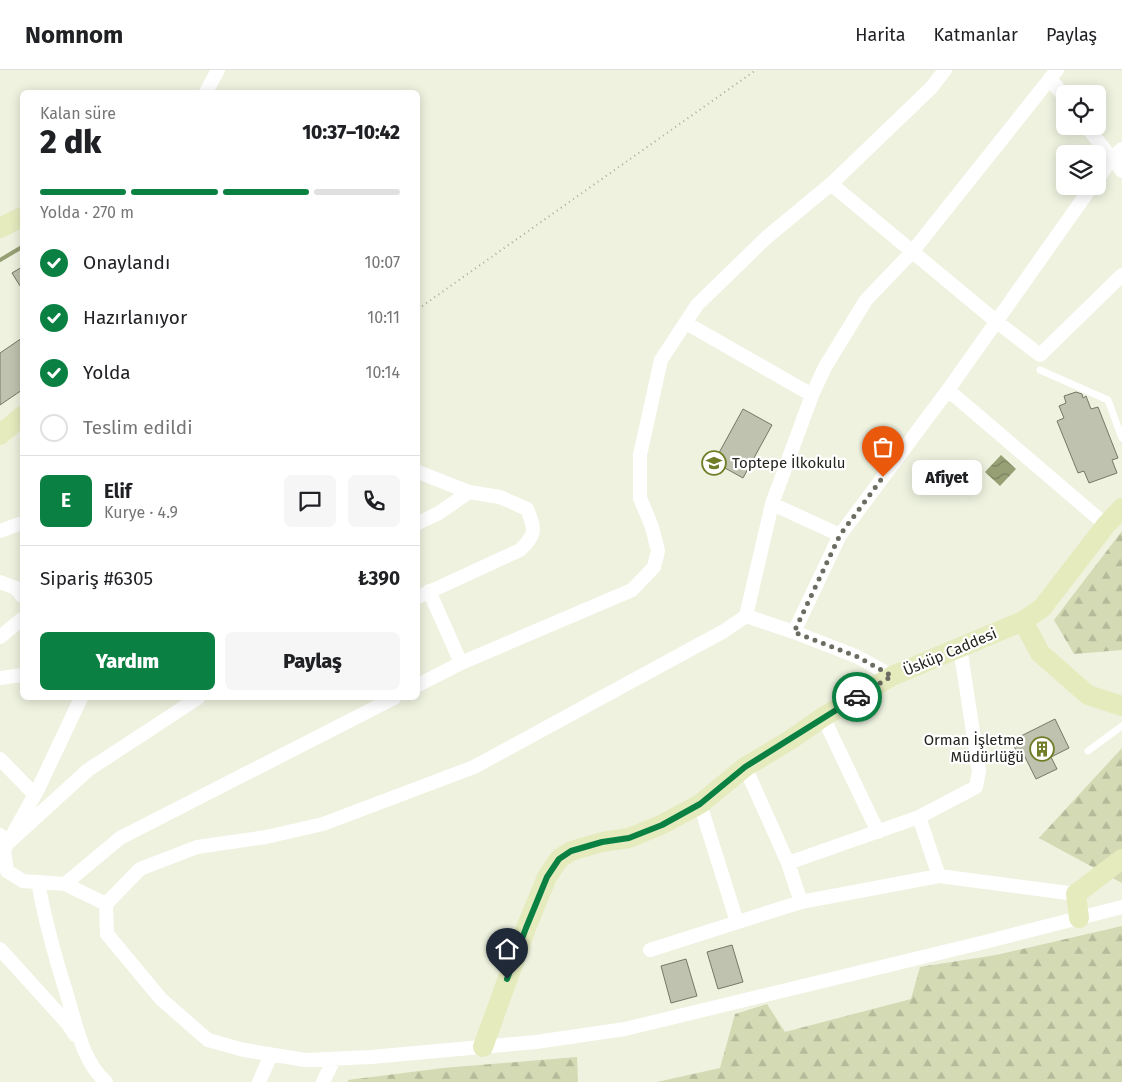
<!DOCTYPE html>
<html lang="tr">
<meta charset="utf-8">
<style>
:root{--surface:#fff;--page:#f6f6f6;--text:#202124;--muted:#757577;--line:#e0e0e0;--accent:#0b8043}
body{margin:0;font-family:"Fira Sans",sans-serif;background:var(--page);color:var(--text);height:100vh;display:flex;flex-direction:column;font-size:19px;white-space:nowrap}
*{box-sizing:border-box;margin:0}
p{font-size:16px;color:var(--muted)}
.icon{flex:none;width:28px;height:28px;fill:none;stroke:currentColor;stroke-width:2;stroke-linecap:round;stroke-linejoin:round}
.map{position:relative;flex:1;overflow:hidden}
.side{position:absolute;left:20px;top:20px;width:400px;height:610px;display:flex;flex-direction:column;background:var(--surface);border-radius:8px;box-shadow:0 2px 12px #0003}
.side>*{flex:none}
.fabs{position:absolute;left:1056px;top:15px;display:grid;gap:10px}
.fabs a{display:grid;place-items:center;width:50px;height:50px;border-radius:8px;background:var(--surface);box-shadow:0 2px 12px #0003;font-size:25px}
.pin{position:absolute;display:grid;place-items:center;width:42px;height:42px;color:#fff;margin:-51px -21px;border-radius:50% 50% 50% 0;rotate:-45deg;box-shadow:0 0 5px #0007}
.pin .icon{rotate:45deg}
.courier{position:absolute;display:grid;place-items:center;width:50px;height:50px;margin:-25px;border:4px solid #0b8043;border-radius:50%;background:#fff;color:#222;box-shadow:0 1px 6px #0007}
.bubble{position:absolute;height:35px;border-radius:8px;background:var(--surface);box-shadow:0 2px 12px #0003;font-size:16px;font-weight:800;line-height:35px;text-align:center}
.overview em{font-style:normal;font-weight:800}
.overview div{display:flex;flex-direction:column-reverse}
.overview{display:flex;align-items:center;justify-content:space-between;height:85px;padding:0 20px}
h1{font-size:32px;font-weight:800;line-height:38px}
.bar{display:grid;grid-template-columns:repeat(4,1fr);gap:8px 5px;align-content:center;height:60px;padding:0 20px}
.bar i{height:6px;border-radius:4px;background:var(--line)}
.bar .active{background:var(--accent)}
.bar p{grid-column:span 4}
.line{display:flex;align-items:center;gap:12px;padding:0 20px;border-top:1px solid var(--line)}
.line div{flex:1}
.round{display:grid;place-items:center;flex:none;width:52px;height:52px;border-radius:8px;background:var(--page)}
ol{padding:0 20px;list-style:none}
li{display:flex;align-items:center;gap:15px;height:55px}
li p{margin-inline-start:auto}
li .icon{padding:5px;border-radius:50%;background:var(--accent);color:#fff;stroke-width:4}
li:last-child{color:var(--muted)}
li i{width:28px;height:28px;border:2px solid var(--line);border-radius:50%}
.action{display:flex;gap:10px;margin-top:auto;padding:10px 20px}
.action a{flex:1;height:58px;border-radius:8px;background:var(--accent);color:#fff;font-size:20px;font-weight:800;line-height:58px;text-align:center}
.action a+a{background:var(--page);color:var(--text)}
header{display:flex;align-items:center;gap:30px;box-sizing:border-box;height:70px;padding:0 25px;background:var(--surface);border-bottom:1px solid var(--line)}
header strong{font-size:24px}
nav{display:flex;gap:28px;margin-inline-start:auto;font-size:18px}
.map>svg:first-child{display:block}
</style>
<header>
<strong>Nomnom</strong>
<nav><a>Harita</a><a>Katmanlar</a><a>Paylaş</a></nav>
</header>
<div class="map">
<svg width="1122" height="1012" viewBox="0 0 1122 1012">
<defs>
<pattern id="forest-firs" width="22" height="20" patternUnits="userSpaceOnUse" patternTransform="scale(1.25)"><rect width="22" height="20" fill="#d3dab4"/><path d="M5 1l3.5 6h-7zM16 11l3.5 6h-7z" fill="#b5bb9a"/></pattern>
<pattern id="water-waves" width="16" height="10" patternUnits="userSpaceOnUse" patternTransform="scale(1.25)"><rect width="16" height="10" fill="#979f74"/><path d="M0 5q4-4 8 0t8 0" fill="none" stroke="#7b815f"/></pattern>
</defs>
<rect width="100%" height="100%" fill="#eef2df"/>
<path fill="url(#forest-firs)" d="M1122,461V580L1074,584L1054,550Z
M1122,678V813L1039,768Z
M1122,856V1012H657L720,998L735,944L767,934L785,962L911,929L920,897L996,885Z
M577,987L578,1012H348V1010L443,998Z"/>
<path fill="url(#water-waves)" d="M1001,385L1016,399L1000,416L985,402Z"/>
<g fill="none" stroke-linecap="round" stroke-linejoin="round">
<path stroke="#979f74" stroke-width="4" d="M0,190L22,177"/>
</g>
<path fill="#bec2af" stroke="#757867" d="M22,197V219L12,203Z
M22,268V320L0,335V283Z
M1076,322L1082,324L1083,328L1086,326L1091,339L1098,337L1118,388L1112,390L1117,403L1089,413L1084,401L1078,403L1057,351L1064,348L1059,336L1066,333L1064,326Z
M743,339L772,355L743,408L714,392Z
M1055,649L1069,678L1051,687L1057,699L1036,709L1021,679L1016,680L1011,671Z
M732,875L743,912L718,919L707,882Z
M686,889L697,926L671,933L661,896Z"/>
<g fill="none" stroke-linecap="round" stroke-linejoin="round">
<path stroke="#a8ab9c" stroke-width="2" stroke-dasharray="1 4" stroke-linecap="butt" d="M418,239L756,0"/>
<path stroke="#fff" stroke-width="7" d="M1040,300L1108,330L1122,368
M1088,681L1122,656"/>
<path stroke="#fff" stroke-width="14" d="M1057,0L912,182L866,230L825,297L812,325L772,434L746,546L724,561L474,697L323,754L266,767L197,777L140,799L106,834L107,864L161,929L208,970L244,980L305,990L371,987L536,972L625,959L989,871L1122,837
M1050,8L1065,28
M206,22L218,0
M1086,56L1122,101
M1098,109L1111,89L1122,79
M831,114L931,18L945,0
M686,253L812,325
M948,320L1106,455
M418,402L469,422L500,427L527,439C535,459 537,464 520,480L418,527
M772,434L840,465
M418,453L439,443L469,422
M0,461L22,453
M0,512L16,518L22,526
M429,521L461,593
M746,546L794,562L858,587L892,606
M794,562L840,465L948,320L1092,116
M0,567L22,549
M0,608L22,605
M418,615L461,593L632,520L654,497L658,481L652,457L640,428V385L661,290L697,235L767,167L831,114L997,252L1040,285L1122,205
M823,647L878,762
M0,689L35,725
M745,697L788,793L801,832
M700,734L737,852
M919,747L939,806
M0,765L9,772L88,700L198,628
M4,781L7,801L23,811L65,814L106,834
M0,790L4,780L38,719L81,628
M788,793L919,747L976,717L979,701L960,577
M38,812C45,851 55,887 67,925C76,954 82,991 106,1012
M65,814L120,768L394,628
M0,879L68,954L75,965
M650,880L801,832L939,806L1076,824
M259,1012L271,985
M323,1012L334,989"/>
<path stroke="#e6ebbe" stroke-width="20" d="M0,158L22,147
M0,365L22,346
M1023,551L1040,583L1088,625L1122,636
M1079,848L1076,824L1122,789
M483,977L526,858L547,807L559,789L571,781L602,772L629,768L661,755L700,734L745,697L790,670L823,647L892,606L1023,551L1042,538L1106,455L1122,438"/>
</g>
<g fill="none" stroke-linecap="round" stroke-linejoin="round">
<path stroke="#6b6d62" stroke-width="5" stroke-dasharray="0 9" d="M857,627L892,606L858,587L794,562L840,465L883,407"/>
<path stroke="#0b8043" stroke-width="6" d="M507,909L526,858L547,807L559,789L571,781L602,772L629,768L662,755L700,734L745,697L857,627"/>
</g>
<defs>
<g id="school-ring" transform="scale(1.25)"><circle r="9.5" fill="#fff" stroke="#727d28" stroke-width="1.5"/><path d="M0-5L7-2L0 1L-7-2ZM-4 1L0 2.5L4 1V4Q0 6-4 4Z" fill="#727d28"/></g>
<g id="building-ring" transform="scale(1.25)"><circle r="9.5" fill="#fff" stroke="#727d28" stroke-width="1.5"/><path d="M-4-6H4V6H1V3H-1V6H-4ZM-2.5-4.3h1.7v1.8h-1.7ZM.8-4.3h1.7v1.8H.8ZM-2.5-1h1.7V.8h-1.7ZM.8-1h1.7V.8H.8Z" fill="#727d28"/></g>
</defs>
<g fill-rule="evenodd">
<use href="#school-ring" x="714" y="393"/>
<use href="#building-ring" x="1042" y="679"/>
</g>
<g text-anchor="middle" dominant-baseline="central" stroke-width="4.5" stroke-linejoin="round" paint-order="stroke">
<g font-size="15" fill="#24251e" stroke="#fff" text-anchor="start">
<text x="732" y="393">Toptepe İlkokulu</text>
<text x="1024" y="670" text-anchor="end">Orman İşletme<tspan x="1024" dy="17">Müdürlüğü</tspan></text>
</g>
<g font-size="15" fill="#24251e" stroke="#fff">
<text transform="translate(950 582) rotate(-23)">Üsküp Caddesi</text>
</g>
</g>
</svg>
<div class="fabs">
<a><svg class="icon" aria-label="locate" viewBox="0 0 24 24"><circle cx="12" cy="12" r="6"/><path d="M12 2v4M12 18v4M2 12h4M18 12h4"/></svg></a>
<a><svg class="icon" aria-label="layers" viewBox="0 0 24 24"><path d="M12 4l9 5-9 5-9-5zM3 14l9 5 9-5"/></svg></a>
</div>
<div class="pin" style="left:883px;top:407px;background:#ea580c"><svg class="icon" aria-label="bag" viewBox="0 0 24 24"><path d="M5 8h14l-1 12H6zM9 8a3 3 0 0 1 6 0"/></svg></div>
<div class="pin" style="left:507px;top:909px;background:#1f2937"><svg class="icon" aria-label="home" viewBox="0 0 24 24"><path d="M3 11l9-7 9 7M6 9v11h12V9"/></svg></div>
<div class="courier" style="left:857px;top:627px"><svg class="icon" aria-label="car" viewBox="0 0 24 24"><path d="M5 17H2v-5l4-1 3-4h7l3 4 3 1v5h-3M9 17h6M6 11h13"/><circle cx="7" cy="17" r="2"/><circle cx="17" cy="17" r="2"/></svg></div>
<div class="bubble" style="left:912px;top:390px;width:70px">Afiyet</div>
<section class="side">
<div class="overview"><div><h1>2 dk</h1><p>Kalan süre</p></div><em>10:37–10:42</em></div>
<div class="bar"><i class="active"></i><i class="active"></i><i class="active"></i><i></i><p>Yolda · 270 m</p></div>
<ol>
<li><svg class="icon" aria-label="check" viewBox="0 0 24 24"><path d="M5 12l5 5 9-10"/></svg>Onaylandı<p>10:07</p></li>
<li><svg class="icon" aria-label="check" viewBox="0 0 24 24"><path d="M5 12l5 5 9-10"/></svg>Hazırlanıyor<p>10:11</p></li>
<li><svg class="icon" aria-label="check" viewBox="0 0 24 24"><path d="M5 12l5 5 9-10"/></svg>Yolda<p>10:14</p></li>
<li><i></i>Teslim edildi</li>
</ol>
<div class="line" style="height:90px"><b class="round" style="background:var(--accent);color:#fff">E</b><div><b>Elif</b><p>Kurye · 4.9</p></div><a class="round"><svg class="icon" aria-label="chat" viewBox="0 0 24 24"><path d="M4 5h16v11H9l-5 4z"/></svg></a><a class="round"><svg class="icon" aria-label="phone" viewBox="0 0 24 24"><path d="M5 4h4l2 5-3 2q2 4 5 5l2-3 5 2v4C11 20 4 13 5 4z"/></svg></a></div>
<div class="line" style="height:65px"><div>Sipariş #6305</div><b>₺390</b></div>
<div class="action"><a>Yardım</a><a>Paylaş</a></div>
</section>
</div>
